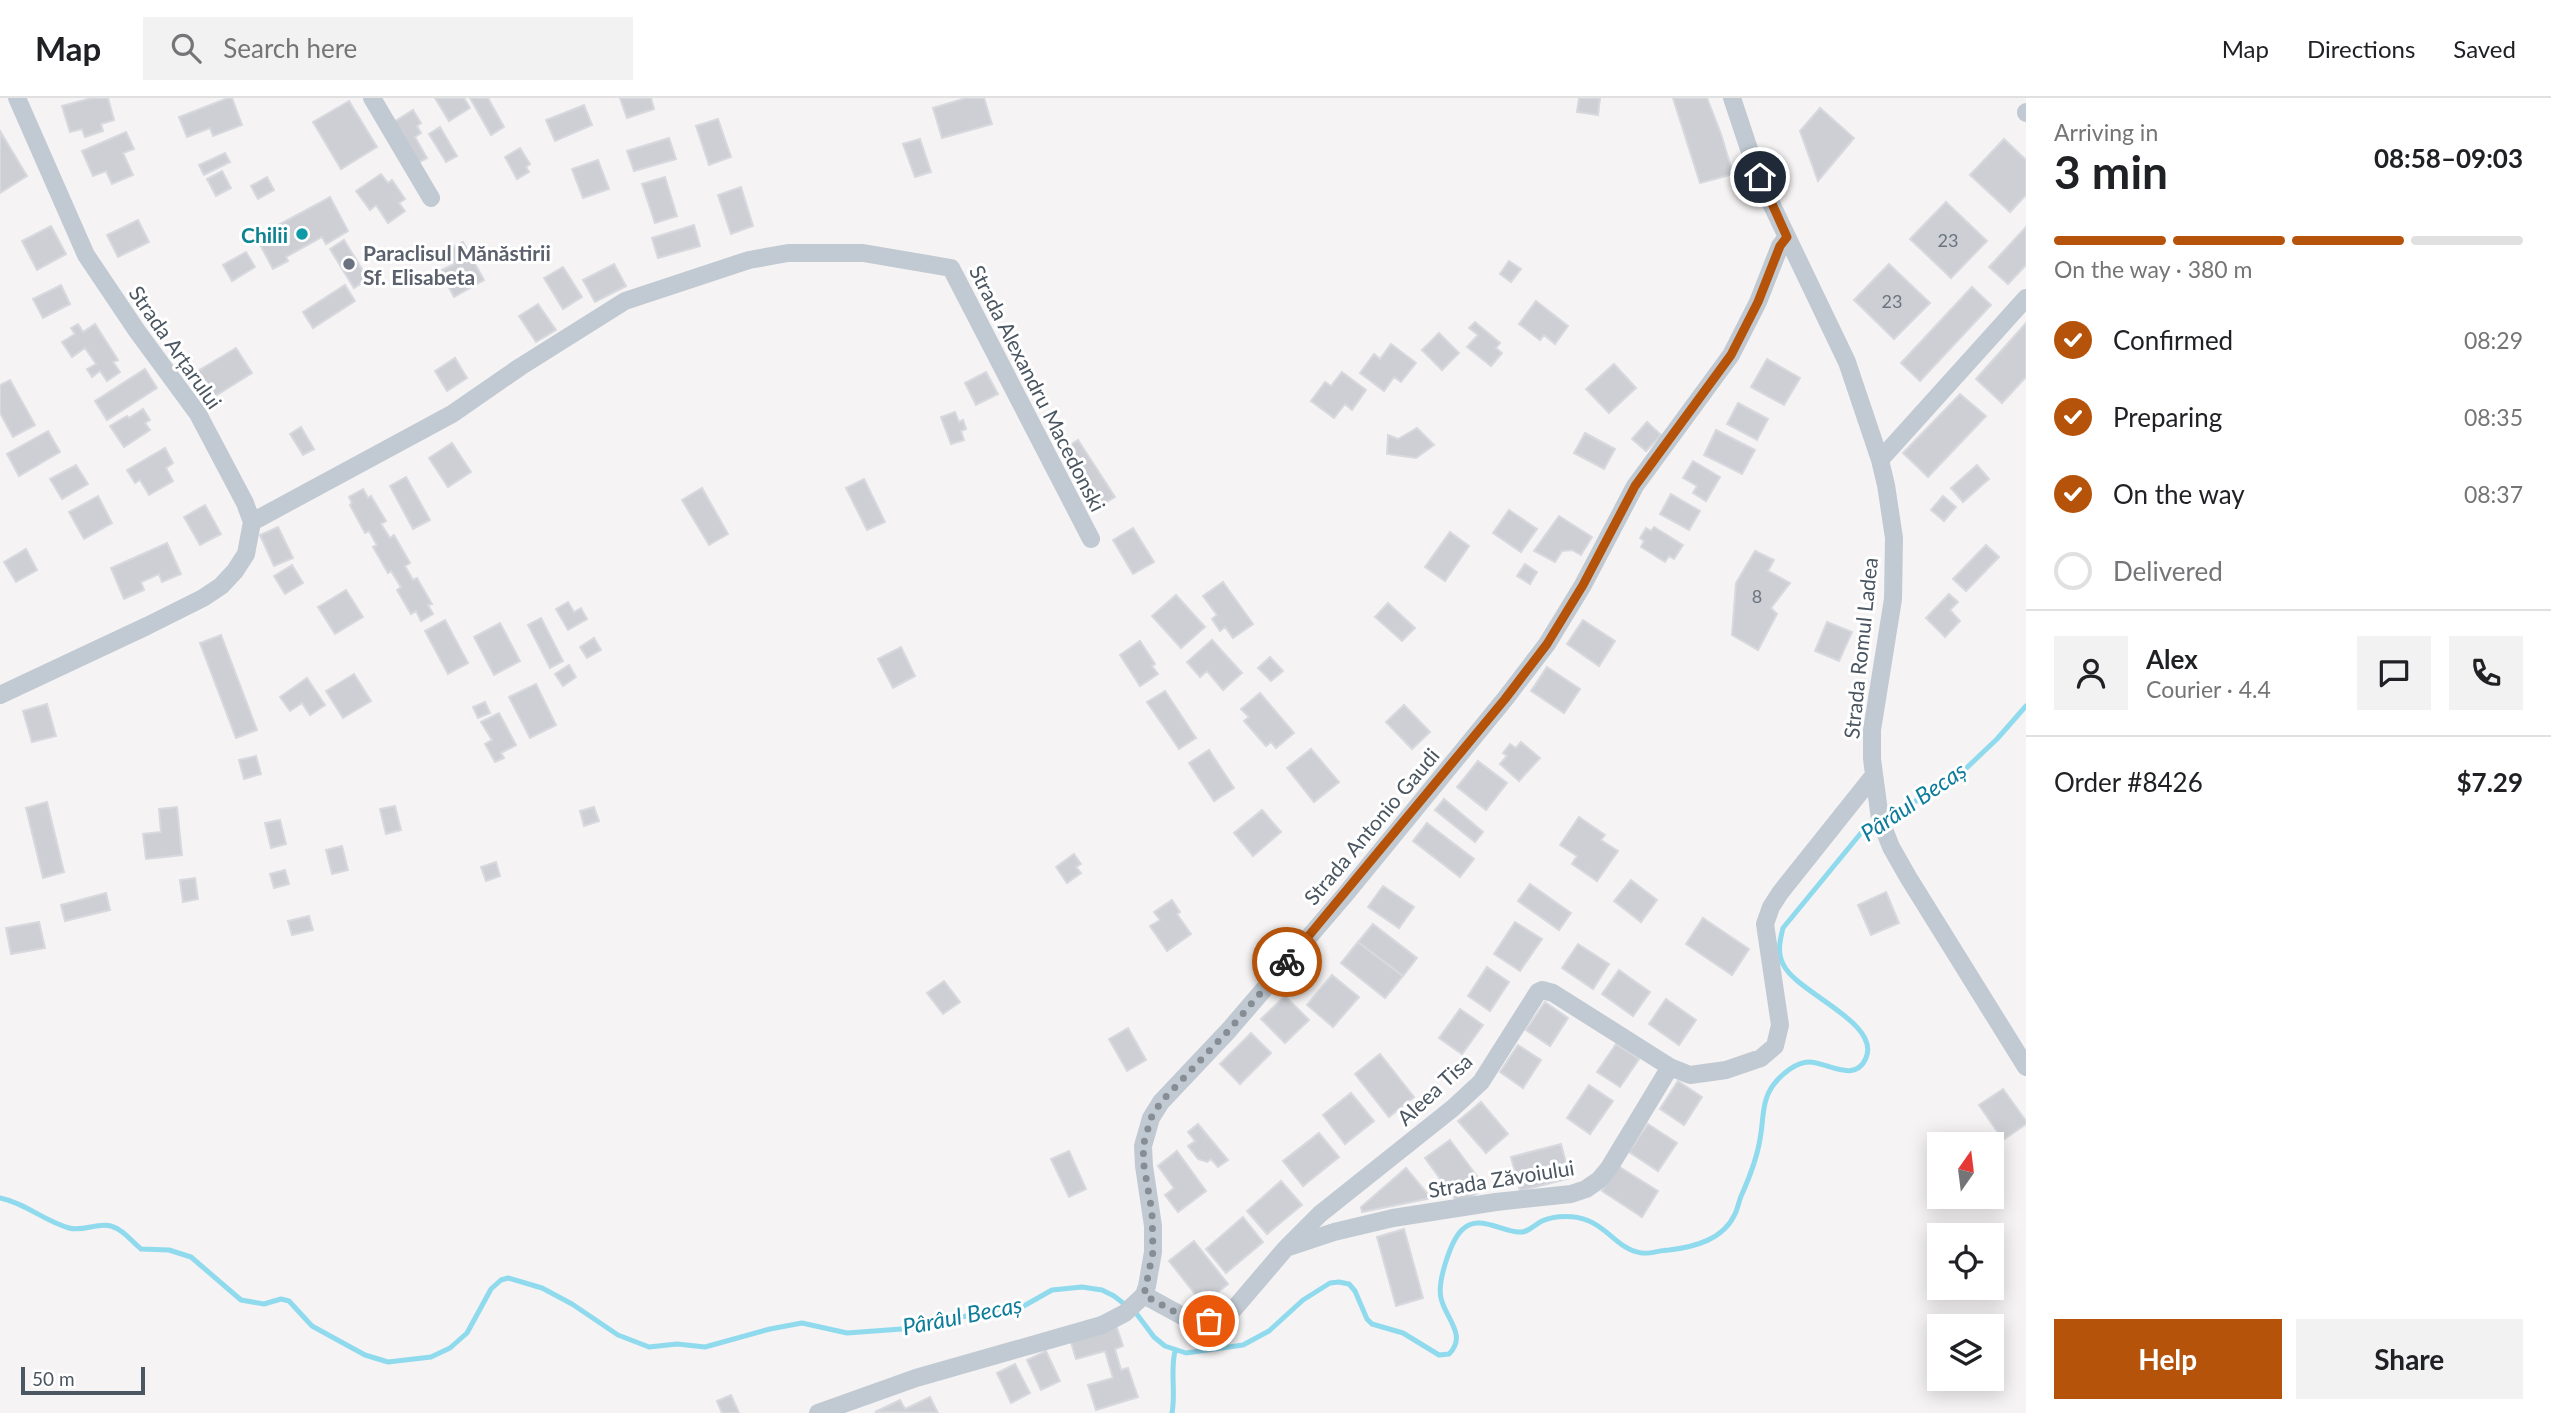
<!DOCTYPE html>
<meta charset="utf-8">
<style>
:root{--surface:#fff;--page:#f2f2f2;--text:#202124;--muted:#757577;--line:#e0e0e0;--accent:#b45309}
body{margin:0;font-family:Lato,sans-serif;background:var(--page);color:var(--text);height:100vh;display:flex;flex-direction:column;font-size:26px;white-space:nowrap}
*{box-sizing:border-box;margin:0}
p{font-size:23px;color:var(--muted)}
.icon{flex:none;width:38px;height:38px;fill:none;stroke:currentColor;stroke-width:2;stroke-linecap:round;stroke-linejoin:round}
.map{position:relative;flex:1;overflow:hidden}
.details{display:flex;flex-direction:column;background:var(--surface);width:525px}
.details>*{flex:none}
.needle{width:46px;rotate:14deg}
.fabs{position:absolute;left:1927px;top:1034px;display:grid;gap:14px}
.fabs a{display:grid;place-items:center;width:77px;height:77px;border-radius:0px;background:var(--surface);box-shadow:0 4px 18px #0003;font-size:35px}
.scale{position:absolute;left:21px;bottom:18px;width:124px;box-sizing:border-box;padding-left:7px;border:4px solid #4a5661;border-top:0;font-size:19px;line-height:24px;white-space:nowrap;color:#4a5661;-webkit-text-stroke:5px #fff;paint-order:stroke}
.pin{position:absolute;display:grid;place-items:center;width:60px;height:60px;color:#fff;margin:-30px;border:4px solid #fff;border-radius:50%;box-shadow:0 2px 7px #0007}
.courier{position:absolute;display:grid;place-items:center;width:70px;height:70px;margin:-35px;border:5px solid #b45309;border-radius:50%;background:#fff;color:#222;box-shadow:0 2px 9px #0007}
.headline em{font-style:normal;font-weight:700}
.headline div{display:flex;flex-direction:column-reverse}
.headline{display:flex;align-items:center;justify-content:space-between;height:119px;padding:0 28px}
h1{font-size:46px;font-weight:700;line-height:52px}
.bar{display:grid;grid-template-columns:repeat(4,1fr);gap:10px 7px;align-content:center;height:84px;padding:0 28px}
.bar i{height:9px;border-radius:5px;background:var(--line)}
.bar .active{background:var(--accent)}
.bar p{grid-column:span 4}
.line{display:flex;align-items:center;gap:18px;padding:0 28px;border-top:2px solid var(--line)}
.line div{flex:1}
.round{display:grid;place-items:center;flex:none;width:74px;height:74px;border-radius:0px;background:var(--page)}
ol{padding:0 28px;list-style:none}
li{display:flex;align-items:center;gap:21px;height:77px}
li p{margin-inline-start:auto}
li .icon{padding:7px;border-radius:50%;background:var(--accent);color:#fff;stroke-width:4}
li:last-child{color:var(--muted)}
li i{width:38px;height:38px;border:4px solid var(--line);border-radius:50%}
.button{display:flex;gap:14px;margin-top:auto;padding:14px 28px}
.button a{flex:1;height:80px;border-radius:0px;background:var(--accent);color:#fff;font-size:28px;font-weight:700;line-height:80px;text-align:center}
.button a+a{background:var(--page);color:var(--text)}
header{display:flex;align-items:center;gap:42px;box-sizing:border-box;height:98px;padding:0 35px;background:var(--surface);border-bottom:2px solid var(--line)}
header strong{font-size:33px}
nav{display:flex;gap:38px;margin-inline-start:auto;font-size:24px}
.search{width:490px;height:63px;background:var(--page);display:flex;align-items:center;gap:18px;box-sizing:border-box;padding:0 24px;border-radius:0px;color:var(--muted);font-size:26px}
main{display:flex;flex:1;min-height:0}
.map>svg:first-child{display:block}
</style>
<header>
<strong>Map</strong>
<div class="search"><svg class="icon" aria-label="search" viewBox="0 0 24 24"><circle cx="10" cy="10" r="6"/><path d="M15 15l6 6"/></svg>Search here</div>
<nav><a>Map</a><a>Directions</a><a>Saved</a></nav>
</header>
<main>
<div class="map">
<svg width="2026" height="1315" viewBox="0 0 2026 1315">
<rect width="100%" height="100%" fill="#f5f3f3"/>
<g fill="none" stroke-linecap="round" stroke-linejoin="round">
<path stroke="#90daee" stroke-width="5" d="M0,1100C25,1105 44,1123 69,1130C84,1134 97,1124 111,1128C124,1132 131,1143 141,1151L169,1152L191,1159L241,1202L264,1206L281,1201L289,1203L312,1228L365,1257L388,1264L431,1259L450,1250L467,1235L491,1191L501,1182L508,1180L542,1190L572,1206L618,1237L649,1249L677,1246L705,1249L770,1231L802,1225L847,1235L915,1230L955,1220L1022,1209L1052,1192L1082,1189L1102,1192L1114,1198L1136,1215L1154,1239L1165,1248L1186,1255L1243,1247L1269,1233L1303,1202L1330,1185L1339,1184L1349,1186L1355,1193L1367,1221L1372,1226L1403,1235L1439,1257L1449,1256C1468,1237 1445,1220 1441,1200C1437,1184 1451,1141 1463,1131C1479,1116 1502,1134 1519,1134C1528,1135 1534,1127 1542,1123C1555,1117 1576,1117 1589,1123C1609,1131 1619,1152 1642,1155C1651,1156 1660,1152 1669,1152C1694,1149 1723,1142 1735,1116C1738,1110 1739,1102 1742,1096C1750,1078 1757,1060 1760,1041C1764,1021 1761,1003 1774,986C1782,976 1796,964 1809,964C1827,964 1855,986 1866,960C1881,924 1796,895 1783,866C1777,855 1780,842 1783,830L1861,735L1957,679L1997,641L2026,608
M1172,1315C1176,1294 1170,1274 1175,1253"/>
</g>
<path fill="#cdcfd5" stroke="#d7d9de" stroke-width="2" d="M92,0H108L114,22L101,26L103,33L85,39L82,31L70,34L62,8Z
M228,0H232L242,27L213,38L210,30L187,39L179,19Z
M435,0H464L470,10L449,23Z
M470,0H488L504,29L491,37Z
M620,0H651L654,11L627,20Z
M966,0H984L992,26L942,40L933,10Z
M1579,0H1600L1598,17L1577,14Z
M1673,0H1707L1721,36L1733,76L1700,85Z
M349,3L377,49L341,71L313,24Z
M584,7L592,27L555,43L546,22Z
M1820,10L1854,40L1818,83L1800,33Z
M413,12L421,25L417,28L421,35L415,39L427,60L416,66L392,25Z
M718,21L731,59L709,67L696,28Z
M440,29L457,58L446,64L429,36Z
M0,33L27,78L0,95Z
M126,34L134,51L123,55L133,77L112,86L106,73L93,78L82,53Z
M669,40L676,61L634,73L627,53Z
M920,41L931,74L915,79L903,46Z
M2004,41L2026,62V97L2010,114L1970,77Z
M520,50L530,66L526,69L529,74L517,81L505,59Z
M225,55L230,64L204,77L199,67Z
M598,62L609,91L583,100L572,71Z
M222,73L231,90L216,98L207,81Z
M381,76L388,85L392,82L405,101L399,105L405,113L388,125L376,107L370,112L356,93Z
M267,79L274,92L258,101L251,88Z
M665,79L677,118L655,125L642,86Z
M741,89L753,128L731,136L718,97Z
M330,99L348,133L326,146L322,139L286,159L288,163L273,171L256,139Z
M1946,104L1987,143L1951,180L1910,141Z
M138,122L149,144L118,159L107,137Z
M694,127L700,148L658,160L652,140Z
M51,128L66,156L37,172L22,143Z
M2026,129V167L2008,186L1989,169Z
M344,142L368,181L354,190L330,151Z
M463,144L484,182L454,199L440,173L454,166L446,152Z
M246,154L255,169L232,183L223,167Z
M1509,163L1521,171L1511,184L1500,176Z
M614,166L626,188L595,204L583,182Z
M1889,166L1930,205L1894,241L1854,202Z
M563,169L582,199L563,211L544,180Z
M61,187L70,206L43,220L33,201Z
M345,187L355,203L313,230L303,214Z
M1972,189L1991,207L1920,283L1901,265Z
M1536,203L1568,228L1555,246L1544,237L1540,242L1519,226Z
M538,206L556,232L536,244L519,218Z
M1475,224L1500,245L1496,250L1502,255L1491,268L1467,249L1478,237L1469,230Z
M2026,225V279L2002,305L1976,281Z
M78,226L83,234L95,226L118,262L113,264L120,274L107,283L100,273L92,279L87,271L96,266L85,250L72,259L62,244L75,236L71,230Z
M1439,235L1459,255L1442,272L1422,252Z
M1391,246L1416,265L1401,284L1394,279L1384,293L1360,275L1374,256L1380,261Z
M236,250L252,275L212,300L196,274Z
M455,260L467,280L447,293L435,273Z
M1767,261L1800,280L1784,307L1751,289Z
M1614,266L1636,290L1609,315L1586,291Z
M145,271L157,290L107,322L95,303Z
M986,274L998,296L976,307L965,285Z
M1342,274L1366,292L1352,312L1345,306L1334,320L1311,303L1325,284L1331,288Z
M10,282L35,327L13,339L0,315V287Z
M1960,296L1986,318L1928,379L1903,355Z
M1738,305L1768,321L1757,342L1727,326Z
M143,311L150,322L145,325L150,332L124,349L110,328L127,318L129,320Z
M955,314L959,324L963,322L966,331L961,333L964,342L951,346L941,319Z
M1647,324L1661,337L1646,353L1632,341Z
M301,329L314,351L303,357L290,336Z
M1417,330L1434,347L1416,360L1387,356L1388,337L1398,341Z
M1716,332L1755,352L1742,376L1704,357Z
M48,333L60,354L19,378L7,356Z
M1585,335L1615,351L1604,371L1574,355Z
M1078,342L1115,399L1097,410L1060,354Z
M452,345L471,374L448,389L429,360Z
M165,350L173,365L166,370L173,383L149,397L140,382L135,385L127,372Z
M1693,363L1720,379L1706,403L1693,395L1697,388L1683,380Z
M76,367L88,386L62,401L50,381Z
M1977,367L1989,381L1963,404L1951,390Z
M406,379L430,422L413,431L390,388Z
M864,381L885,424L867,432L846,390Z
M702,390L728,436L709,447L682,402Z
M363,391L368,400L371,398L386,423L381,426L390,440L394,437L410,465L405,468L413,482L417,480L432,506L428,507L433,516L421,523L416,513L411,516L397,492L401,489L391,473L388,475L373,449L377,447L369,433L365,435L350,407L352,405L349,399Z
M1671,396L1700,413L1689,432L1660,416Z
M98,398L112,425L84,441L69,414Z
M1943,398L1956,409L1944,423L1931,412Z
M205,407L221,436L200,447L184,419Z
M1509,412L1537,431L1521,454L1493,435Z
M1559,418L1592,439L1581,457L1572,452L1562,453L1555,464L1534,453Z
M278,429L293,460L274,468L260,437Z
M1654,429L1683,447L1674,461L1669,458L1665,464L1641,449L1644,443L1640,440L1646,430L1651,433Z
M1133,430L1154,464L1133,476L1113,442Z
M1450,434L1469,448L1445,483L1425,469Z
M167,445L181,476L162,484L159,476L141,484L144,492L124,501L111,470Z
M1986,447L1999,459L1966,493L1953,481Z
M26,451L37,472L16,484L4,464Z
M1755,453L1774,462L1768,473L1790,485L1771,510L1777,516L1758,552L1732,537L1736,485Z
M1525,466L1537,474L1530,486L1517,478Z
M292,467L303,485L285,496L274,478Z
M1223,484L1253,526L1233,540L1225,529L1220,533L1212,521L1217,517L1203,498Z
M346,492L363,519L335,536L318,509Z
M1949,496L1958,504L1950,512L1960,523L1945,539L1926,520Z
M1176,497L1205,529L1181,550L1152,518Z
M568,504L574,514L581,510L587,521L568,532L556,511Z
M1388,505L1415,530L1402,543L1375,519Z
M541,520L563,563L550,570L528,527Z
M445,522L468,565L448,576L425,533Z
M1583,522L1615,543L1599,568L1567,546Z
M1827,524L1852,534L1839,563L1815,553Z
M500,525L520,563L494,577L474,539Z
M221,537L257,632L236,640L200,545Z
M594,540L601,552L587,560L580,549Z
M1212,542L1242,575L1223,592L1207,573L1200,579L1187,564Z
M1140,543L1155,566L1152,568L1158,576L1140,588L1120,557Z
M901,549L915,578L893,590L878,561Z
M1270,559L1283,573L1271,583L1258,570Z
M569,567L576,579L563,588L555,576Z
M1547,569L1580,591L1564,615L1531,593Z
M354,576L371,603L343,620L326,593Z
M307,580L325,607L310,617L302,605L290,613L280,599Z
M536,586L556,627L530,640L509,599Z
M1165,593L1196,640L1179,651L1147,604Z
M1260,595L1294,635L1276,650L1271,644L1266,648L1244,623L1249,619L1241,611Z
M485,604L490,615L478,620L473,609Z
M47,606L56,638L32,644L23,613Z
M1404,607L1430,634L1412,651L1386,624Z
M499,615L516,647L501,655L504,660L495,664L485,646L492,642L481,624Z
M1521,644L1540,660L1519,683L1500,666L1507,658L1503,655L1510,646L1516,650Z
M1311,651L1339,684L1314,704L1287,670Z
M1209,652L1234,690L1214,703L1189,665Z
M256,658L261,676L244,681L239,662Z
M1478,663L1507,685L1486,712L1457,689Z
M1444,701L1483,734L1475,744L1435,712Z
M47,704L64,774L43,780L26,710Z
M395,708L401,732L386,736L380,711Z
M177,709L182,757L146,761L143,736L161,734L159,711Z
M594,709L599,723L584,728L580,713Z
M1262,712L1281,734L1253,758L1234,735Z
M1579,719L1605,737L1601,742L1618,753L1597,783L1572,766L1577,758L1560,747Z
M280,722L286,746L271,750L265,725Z
M1427,725L1474,761L1460,779L1413,743Z
M342,748L348,772L332,776L326,752Z
M1074,756L1081,766L1076,769L1081,775L1067,785L1056,769Z
M496,764L500,778L486,783L481,769Z
M285,772L289,786L274,790L270,776Z
M195,780L198,801L183,804L180,782Z
M1631,782L1657,802L1641,824L1614,803Z
M1530,786L1571,815L1559,832L1518,803Z
M1383,788L1414,809L1399,830L1368,809Z
M1886,794L1899,825L1871,837L1858,807Z
M106,795L110,812L65,823L61,807Z
M1172,802L1180,814L1177,816L1191,836L1167,853L1150,828L1160,822L1154,814Z
M309,818L313,832L292,837L288,823Z
M1703,820L1749,851L1732,877L1686,846Z
M39,824L45,850L11,856L6,830Z
M1515,824L1542,841L1520,873L1494,856Z
M1373,826L1417,860L1403,878L1358,844Z
M1358,844L1403,878L1385,900L1341,865Z
M1578,846L1609,866L1593,891L1562,870Z
M1487,869L1509,884L1490,913L1468,898Z
M1619,872L1650,894L1633,918L1602,896Z
M1332,877L1359,899L1333,929L1307,907Z
M944,883L960,904L943,916L927,895Z
M1285,898L1309,922L1285,945L1261,921Z
M1666,901L1696,922L1679,947L1649,926Z
M1545,904L1568,920L1550,948L1526,932Z
M1460,911L1483,927L1462,956L1439,940Z
M1128,930L1146,962L1127,973L1109,941Z
M1251,935L1271,955L1240,986L1220,966Z
M1616,946L1639,961L1620,989L1597,974Z
M1518,947L1541,962L1523,990L1500,974Z
M1380,956L1414,999L1389,1019L1355,976Z
M1678,983L1702,999L1684,1027L1660,1011Z
M1589,987L1613,1003L1590,1036L1567,1020Z
M2003,991L2026,1023V1026L2003,1042L1979,1007Z
M1351,995L1374,1023L1345,1046L1323,1017Z
M1481,1004L1508,1036L1486,1055L1458,1023Z
M1198,1026L1228,1062L1218,1069L1211,1061L1207,1064L1198,1061L1188,1048L1195,1043L1188,1034Z
M1648,1026L1677,1045L1658,1073L1629,1054Z
M1319,1035L1339,1059L1303,1088L1283,1063Z
M1450,1042L1485,1089L1460,1108L1425,1060Z
M1561,1046L1570,1080L1520,1093L1511,1059Z
M1069,1053L1086,1091L1069,1099L1051,1061Z
M1177,1053L1206,1093L1178,1114L1165,1097L1174,1090L1158,1068Z
M1618,1068L1658,1093L1642,1119L1602,1093Z
M1406,1070L1431,1100L1362,1114L1361,1109Z
M1281,1083L1302,1107L1267,1136L1247,1113Z
M1243,1119L1263,1144L1226,1175L1206,1151Z
M1404,1131L1423,1200L1396,1208L1377,1139Z
M1194,1143L1228,1186L1203,1206L1169,1163Z
M1115,1224L1123,1248L1115,1251L1121,1272L1128,1270L1138,1299L1096,1312L1088,1287L1113,1280L1105,1253L1076,1261L1069,1238Z
M1046,1253L1060,1283L1041,1292L1027,1262Z
M1015,1266L1030,1295L1011,1305L997,1275Z
M731,1297L739,1315H722L717,1303Z
M930,1299L938,1315L875,1314L900,1302L905,1311Z"/>
<g fill="none" stroke-linecap="round" stroke-linejoin="round">
<path stroke="#c1cad2" stroke-width="18" d="M372,0L431,100
M1732,0L1752,60L1768,99L1847,264L1880,362L1886,387L1894,440L1893,501L1872,632V661L1880,721L1891,749L1908,779L2026,969
M2026,14V15
M1880,362L2026,200
M252,424L452,316L520,269L625,203L749,162L788,155H863L951,170L1091,441
M0,597L147,528L203,500L221,488L235,473L246,456L252,424L245,405L198,316L137,233L86,157L17,0
M1286,1150L1320,1116L1453,1010L1481,984L1538,894L1542,892L1553,895L1670,969
M1144,1197L1186,1220L1197,1223L1221,1221L1233,1212L1286,1150L1334,1134L1393,1120L1496,1104L1571,1096L1586,1091L1599,1082L1609,1070L1670,969L1690,977L1726,972L1761,960L1775,948L1780,927L1765,826L1771,809L1780,795L1874,677
M818,1315L916,1280L1102,1227L1125,1215L1144,1197L1147,1188L1153,1154V1128L1144,1068L1143,1048L1151,1020L1161,1004L1229,932L1344,798L1505,601L1547,546L1583,487L1635,388L1731,257L1758,204L1780,148L1787,139"/>
</g>
<g fill="none" stroke-linecap="round" stroke-linejoin="round">
<path stroke="#868d94" stroke-width="7" stroke-dasharray="0 12.6" d="M1209,1223L1186,1220L1144,1197L1153,1154L1152,1114L1144,1068L1143,1048L1151,1020L1161,1004L1229,932L1287,864"/>
<path stroke="#b45309" stroke-width="9" d="M1287,864L1505,601L1547,546L1583,487L1635,388L1731,257L1758,204L1780,148L1787,139L1760,79"/>
</g>
<circle fill="#0f9aa8" stroke="#fff" stroke-width="2.5" cx="302" cy="136" r="7"/>
<circle fill="#6b7280" stroke="#fff" stroke-width="2.5" cx="349" cy="166" r="7"/>
<g text-anchor="middle" dominant-baseline="central" stroke-width="6" stroke-linejoin="round" paint-order="stroke">
<g font-size="18" fill="#6b747e">
<text x="1948" y="142">23</text>
<text x="1892" y="203">23</text>
<text x="1757" y="498">8</text>
</g>
<g font-size="21" font-weight="bold" fill="#0d838f" stroke="#fff" text-anchor="end">
<text x="288" y="136">Chilii</text>
</g>
<g font-size="21" font-weight="bold" fill="#5b616d" stroke="#fff" text-anchor="start">
<text x="363" y="154">Paraclisul Mănăstirii<tspan x="363" dy="24">Sf. Elisabeta</tspan></text>
</g>
<g font-size="21" fill="#4a5661" stroke="#fff">
<text transform="translate(176 249) rotate(55)">Strada Arțarului</text>
<text transform="translate(1038 290) rotate(63)">Strada Alexandru Macedonski</text>
<text transform="translate(1860 550) rotate(-84)">Strada Romul Ladea</text>
<text transform="translate(1371 728) rotate(-50)">Strada Antonio Gaudi</text>
<text transform="translate(1434 991) rotate(-43)">Aleea Tisa</text>
<text transform="translate(1501 1080) rotate(-9)">Strada Zăvoiului</text>
</g>
<g font-size="23" font-style="italic" fill="#0c7c9b" stroke="#fff">
<text transform="translate(1913 703) rotate(-34)">Pârâul Becaș</text>
<text transform="translate(962 1217) rotate(-11)">Pârâul Becaș</text>
</g>
</g>
</svg>
<div class="fabs">
<a><svg class="needle" viewBox="-14 -14 28 28"><path d="M0-13l5 13h-10z" fill="#e53935"/><path d="M0 13l5-13h-10z" fill="#757577"/></svg></a>
<a><svg class="icon" aria-label="locate" viewBox="0 0 24 24"><circle cx="12" cy="12" r="6"/><path d="M12 2v4M12 18v4M2 12h4M18 12h4"/></svg></a>
<a><svg class="icon" aria-label="layers" viewBox="0 0 24 24"><path d="M12 4l9 5-9 5-9-5zM3 14l9 5 9-5"/></svg></a>
</div>
<div class="scale">50 m</div>
<div class="pin" style="left:1209px;top:1223px;background:#ea580c"><svg class="icon" aria-label="bag" viewBox="0 0 24 24"><path d="M5 8h14l-1 12H6zM9 8a3 3 0 0 1 6 0"/></svg></div>
<div class="pin" style="left:1760px;top:79px;background:#1f2937"><svg class="icon" aria-label="home" viewBox="0 0 24 24"><path d="M3 11l9-7 9 7M6 9v11h12V9"/></svg></div>
<div class="courier" style="left:1287px;top:864px"><svg class="icon" aria-label="bike" viewBox="0 0 24 24"><circle cx="6" cy="16" r="4"/><circle cx="18" cy="16" r="4"/><path d="M6 16l4-8h5l3 8M10 8l3 8H6M13 5h3"/></svg></div>
</div>
<section class="details">
<div class="headline"><div><h1>3 min</h1><p>Arriving in</p></div><em>08:58–09:03</em></div>
<div class="bar"><i class="active"></i><i class="active"></i><i class="active"></i><i></i><p>On the way · 380 m</p></div>
<ol>
<li><svg class="icon" aria-label="check" viewBox="0 0 24 24"><path d="M5 12l5 5 9-10"/></svg>Confirmed<p>08:29</p></li>
<li><svg class="icon" aria-label="check" viewBox="0 0 24 24"><path d="M5 12l5 5 9-10"/></svg>Preparing<p>08:35</p></li>
<li><svg class="icon" aria-label="check" viewBox="0 0 24 24"><path d="M5 12l5 5 9-10"/></svg>On the way<p>08:37</p></li>
<li><i></i>Delivered</li>
</ol>
<div class="line" style="height:126px"><a class="round"><svg class="icon" aria-label="person" viewBox="0 0 24 24"><circle cx="12" cy="8" r="4"/><path d="M4 21q1-7 8-7t8 7"/></svg></a><div><b>Alex</b><p>Courier · 4.4</p></div><a class="round"><svg class="icon" aria-label="chat" viewBox="0 0 24 24"><path d="M4 5h16v11H9l-5 4z"/></svg></a><a class="round"><svg class="icon" aria-label="phone" viewBox="0 0 24 24"><path d="M5 4h4l2 5-3 2q2 4 5 5l2-3 5 2v4C11 20 4 13 5 4z"/></svg></a></div>
<div class="line" style="height:91px"><div>Order #8426</div><b>$7.29</b></div>
<div class="button"><a>Help</a><a>Share</a></div>
</section>
</main>
